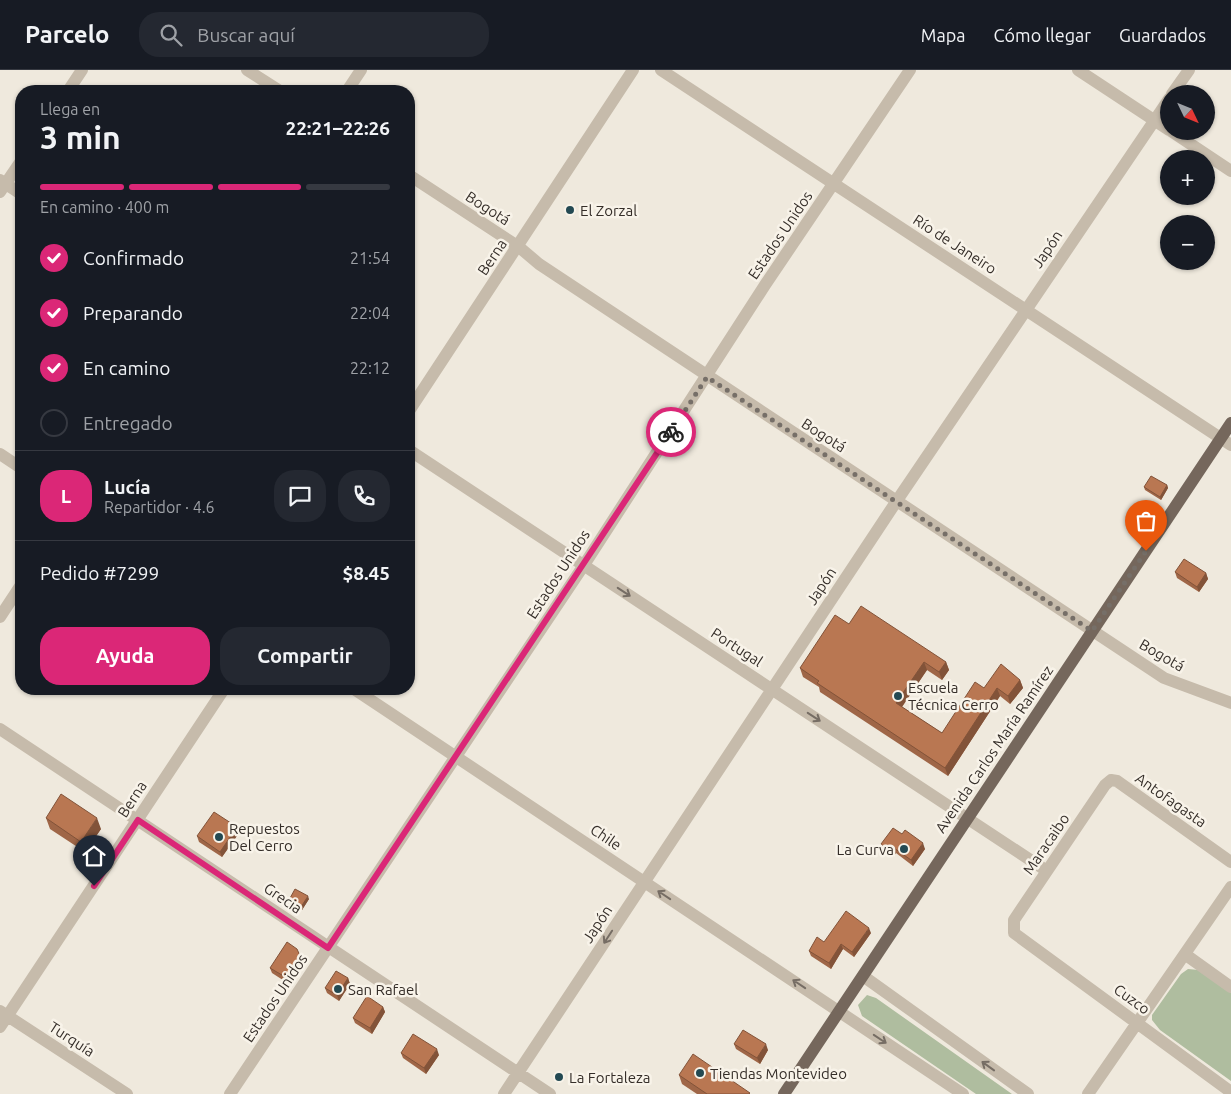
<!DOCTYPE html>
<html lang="es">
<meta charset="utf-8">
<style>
:root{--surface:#171b24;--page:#242831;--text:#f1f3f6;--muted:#9ea1a6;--line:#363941;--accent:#db2777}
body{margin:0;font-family:Ubuntu,sans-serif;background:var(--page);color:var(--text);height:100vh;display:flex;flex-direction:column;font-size:19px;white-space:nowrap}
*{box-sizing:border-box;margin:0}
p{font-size:16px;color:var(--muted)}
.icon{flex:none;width:28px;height:28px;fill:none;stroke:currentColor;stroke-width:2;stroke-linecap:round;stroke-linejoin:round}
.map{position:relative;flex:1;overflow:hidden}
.details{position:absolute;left:15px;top:15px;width:400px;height:610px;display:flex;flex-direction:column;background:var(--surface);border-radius:20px;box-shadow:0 1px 4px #0004}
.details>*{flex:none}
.needle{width:32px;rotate:133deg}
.tools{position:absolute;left:1160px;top:15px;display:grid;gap:10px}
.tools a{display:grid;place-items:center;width:55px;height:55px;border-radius:50%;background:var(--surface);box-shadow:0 1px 4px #0004;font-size:25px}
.pin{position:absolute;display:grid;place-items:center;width:42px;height:42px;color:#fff;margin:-51px -21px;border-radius:50% 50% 50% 0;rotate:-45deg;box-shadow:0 0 5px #0007}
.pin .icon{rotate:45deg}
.courier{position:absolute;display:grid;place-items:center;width:50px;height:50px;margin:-25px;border:4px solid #db2777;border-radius:50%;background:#fff;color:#222;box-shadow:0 1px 6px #0007}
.overview em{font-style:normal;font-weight:700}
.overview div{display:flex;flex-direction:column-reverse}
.overview{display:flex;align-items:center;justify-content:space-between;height:85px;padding:0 25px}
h1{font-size:32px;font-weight:700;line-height:38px}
.bar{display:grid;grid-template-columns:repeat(4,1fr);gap:8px 5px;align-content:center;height:60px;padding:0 25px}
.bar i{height:6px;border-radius:4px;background:var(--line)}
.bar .selected{background:var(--accent)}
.bar p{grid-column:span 4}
.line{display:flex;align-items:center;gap:12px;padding:0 25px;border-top:1px solid var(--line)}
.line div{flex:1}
.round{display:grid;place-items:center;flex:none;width:52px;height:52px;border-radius:20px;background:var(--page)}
ol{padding:0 25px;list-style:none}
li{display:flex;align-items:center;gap:15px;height:55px}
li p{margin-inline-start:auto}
li .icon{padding:5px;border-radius:50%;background:var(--accent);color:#fff;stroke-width:4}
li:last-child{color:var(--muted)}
li i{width:28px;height:28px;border:2px solid var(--line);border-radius:50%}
.button{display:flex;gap:10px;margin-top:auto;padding:10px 25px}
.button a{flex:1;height:58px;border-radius:20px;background:var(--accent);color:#fff;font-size:20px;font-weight:700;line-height:58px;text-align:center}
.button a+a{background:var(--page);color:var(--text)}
header{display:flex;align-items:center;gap:30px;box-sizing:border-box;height:70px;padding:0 25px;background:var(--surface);border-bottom:1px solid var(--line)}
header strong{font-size:24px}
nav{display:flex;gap:28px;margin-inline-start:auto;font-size:18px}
.search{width:350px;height:45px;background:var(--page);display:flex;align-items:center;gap:12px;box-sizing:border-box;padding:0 18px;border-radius:20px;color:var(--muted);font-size:19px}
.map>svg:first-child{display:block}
</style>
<header>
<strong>Parcelo</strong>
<div class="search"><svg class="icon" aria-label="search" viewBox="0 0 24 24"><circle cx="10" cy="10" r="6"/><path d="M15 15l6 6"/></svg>Buscar aquí</div>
<nav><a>Mapa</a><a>Cómo llegar</a><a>Guardados</a></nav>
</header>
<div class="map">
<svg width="1231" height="1024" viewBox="0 0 1231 1024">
<rect width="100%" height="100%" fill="#efe9dd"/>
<path fill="#afbd9f" d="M1188,899L1199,900L1231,923V1011L1160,960L1152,950V945L1181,904Z
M867,925L876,928L1012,1024H976L862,946L858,935Z"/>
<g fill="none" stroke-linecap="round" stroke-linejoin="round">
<path stroke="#c6bbab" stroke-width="12" d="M247,0L280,21
M661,0L1231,375
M1078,0L1169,60
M68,21L82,0
M347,21L361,0
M1172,24L1189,0
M1171,61L1231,101
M409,105L519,177L539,194L1164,608L1231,633
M0,110L21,124
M0,122L21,91
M409,341L633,0
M409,380L1047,801
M0,384L21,398
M0,547L21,515
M354,619L963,1024
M0,659L550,1024
M1231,792L1117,711L1111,710L1105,715L1014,850V863L1231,1022
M1186,885L1231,917
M863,906L1028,1024
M0,941L127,1024
M0,957L224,619
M230,1024L584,495L765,215L910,0
M504,1024L896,432L1169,29
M1088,1024L1231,817"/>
<path stroke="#75675c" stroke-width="12" d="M784,1024L1231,353"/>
</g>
<path fill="#9f6647" d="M1167,415L1168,418L1161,430L1145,420L1144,417Z
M1175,502L1206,503L1208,509L1199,522L1177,508Z
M849,554L946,592L949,600L942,610L927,600L902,637L942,663L984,618L1020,610L1023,618L1010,634L1000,626L948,706L820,622L819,617L803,607L800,598Z
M46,748L101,759L85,782L50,759Z
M239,763L222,787L199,772L197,766Z
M902,764L925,779L913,796L896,783L893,787L883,780L881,774Z
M309,829L302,840L290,832L289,830Z
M871,863L854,887L843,879L831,899L811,886L809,881L824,872Z
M303,893L289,914L272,903L270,898Z
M348,908L350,914L339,931L327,923L325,918Z
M383,937L385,942L372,964L355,953L353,948Z
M734,974L768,980L760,994L736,979Z
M401,983L439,985L426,1004L403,988Z
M679,1005L750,1023V1024H697L682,1014Z"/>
<path fill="#825339" d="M1167,415L1168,418L1161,430L1160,427Z
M1206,503L1208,509L1199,522L1197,517Z
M924,592L927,600L899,641L896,633Z
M946,592L949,600L942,610L939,602Z
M1020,610L1023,618L1010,634L1008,626Z
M997,618L1000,626L948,706L945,698Z
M97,748L101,759L85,782L81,772Z
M237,757L239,763L222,787L220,782Z
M923,773L925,779L913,796L911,790Z
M894,778L896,783L893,787L891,782Z
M308,826L309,829L302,840L301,837Z
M869,858L871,863L854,887L852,882Z
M841,874L843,879L831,899L829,893Z
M301,888L303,893L289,914L287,908Z
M348,908L350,914L339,931L337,925Z
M383,937L385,942L372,964L370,958Z
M766,974L768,980L760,994L757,988Z
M437,979L439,985L426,1004L424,998Z"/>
<path fill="#b97752" stroke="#825339" d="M1151,406L1167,415L1160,427L1144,417Z
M1184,489L1206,503L1197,517L1175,502Z
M861,536L946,592L939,602L924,592L896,633L942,663L975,612L984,618L1001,594L1020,610L1008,626L997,618L945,698L817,613L819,611L800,598L835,545L849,554Z
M61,724L97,748L81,772L46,748Z
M214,742L237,757L220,782L197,766Z
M893,758L902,764L905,760L923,773L911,790L894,778L891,782L881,774Z
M295,819L308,826L301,837L289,830Z
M846,841L869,858L852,882L841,874L829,893L809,881L817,867L824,872Z
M287,872L297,879L301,888L287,908L270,898Z
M336,901L348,908L337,925L325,918Z
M367,926L383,937L370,958L353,948Z
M743,960L766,974L757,988L734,974Z
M413,964L437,979L424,998L401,983Z
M693,984L750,1023L749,1024H707L679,1005Z"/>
<defs><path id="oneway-shaft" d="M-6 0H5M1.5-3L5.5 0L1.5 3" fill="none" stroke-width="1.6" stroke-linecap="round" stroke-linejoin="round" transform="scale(1.25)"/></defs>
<g stroke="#766d64">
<use href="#oneway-shaft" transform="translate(624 522) rotate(33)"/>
<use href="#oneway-shaft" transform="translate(814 647) rotate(33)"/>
<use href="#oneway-shaft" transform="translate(664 825) rotate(-146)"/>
<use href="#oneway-shaft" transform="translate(608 867) rotate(123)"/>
<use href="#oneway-shaft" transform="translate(799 914) rotate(-146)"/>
<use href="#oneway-shaft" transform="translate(880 969) rotate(34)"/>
<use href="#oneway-shaft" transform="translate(988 996) rotate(-144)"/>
</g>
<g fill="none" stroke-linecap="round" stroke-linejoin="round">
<path stroke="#766f68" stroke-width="5" stroke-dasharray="0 9" d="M671,362L707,307L1092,561L1146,481"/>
<path stroke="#db2777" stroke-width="6" d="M94,816L138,750L328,878L671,362"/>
</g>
<g fill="#234952" stroke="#f8f3e9" stroke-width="2">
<circle cx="570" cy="140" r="5"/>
<circle cx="898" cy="626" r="5"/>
<circle cx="219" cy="767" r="5"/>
<circle cx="904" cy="779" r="5"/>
<circle cx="338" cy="919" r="5"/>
<circle cx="700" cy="1003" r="5"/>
<circle cx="559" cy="1007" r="5"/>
</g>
<g text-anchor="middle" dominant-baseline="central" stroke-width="5" stroke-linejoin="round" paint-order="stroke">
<g font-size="15" fill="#352e29" stroke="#f8f3e9">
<text transform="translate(488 138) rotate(33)">Bogotá</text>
<text transform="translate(780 165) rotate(-56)">Estados Unidos</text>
<text transform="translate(955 174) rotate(33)">Río de Janeiro</text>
<text transform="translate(1047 179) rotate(-56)">Japón</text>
<text transform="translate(492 187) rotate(-56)">Berna</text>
<text transform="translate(824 365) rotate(33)">Bogotá</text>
<text transform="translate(558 504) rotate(-57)">Estados Unidos</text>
<text transform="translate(821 516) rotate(-57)">Japón</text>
<text transform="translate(737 577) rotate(33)">Portugal</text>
<text transform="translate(1162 585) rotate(30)">Bogotá</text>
<text transform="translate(994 679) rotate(-56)">Avenida Carlos María Ramírez</text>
<text transform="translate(132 729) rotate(-57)">Berna</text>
<text transform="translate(1171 730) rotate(35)">Antofagasta</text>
<text transform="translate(606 767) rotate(34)">Chile</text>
<text transform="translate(1046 774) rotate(-56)">Maracaibo</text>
<text transform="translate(283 828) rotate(34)">Grecia</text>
<text transform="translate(597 854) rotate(-57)">Japón</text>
<text transform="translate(275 928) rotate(-56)">Estados Unidos</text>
<text transform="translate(1132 929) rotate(36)">Cuzco</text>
<text transform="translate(72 969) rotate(33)">Turquía</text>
</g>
<g font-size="15" fill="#352e29" stroke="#f8f3e9" text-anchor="start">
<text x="580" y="140">El Zorzal</text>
<text x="908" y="617">Escuela<tspan x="908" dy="17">Técnica Cerro</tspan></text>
<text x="229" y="758">Repuestos<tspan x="229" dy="17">Del Cerro</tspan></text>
<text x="894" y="779" text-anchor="end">La Curva</text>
<text x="348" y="919">San Rafael</text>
<text x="710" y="1003">Tiendas Montevideo</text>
<text x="569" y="1007">La Fortaleza</text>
</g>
</g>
</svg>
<div class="tools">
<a><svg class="needle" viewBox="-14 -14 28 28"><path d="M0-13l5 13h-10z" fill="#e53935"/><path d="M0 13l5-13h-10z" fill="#9ea1a6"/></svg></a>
<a>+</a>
<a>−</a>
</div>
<div class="pin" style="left:1146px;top:481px;background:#ea580c"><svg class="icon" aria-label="bag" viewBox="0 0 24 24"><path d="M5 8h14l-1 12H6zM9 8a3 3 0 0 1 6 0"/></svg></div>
<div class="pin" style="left:94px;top:816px;background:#1f2937"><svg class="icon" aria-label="home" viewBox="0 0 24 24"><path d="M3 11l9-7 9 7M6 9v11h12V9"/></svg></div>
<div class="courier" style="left:671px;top:362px"><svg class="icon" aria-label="bike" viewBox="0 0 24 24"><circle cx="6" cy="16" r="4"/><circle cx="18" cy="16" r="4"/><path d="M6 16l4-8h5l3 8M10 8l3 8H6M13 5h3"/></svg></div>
<section class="details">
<div class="overview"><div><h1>3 min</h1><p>Llega en</p></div><em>22:21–22:26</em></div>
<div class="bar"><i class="selected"></i><i class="selected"></i><i class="selected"></i><i></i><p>En camino · 400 m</p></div>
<ol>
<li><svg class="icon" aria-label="check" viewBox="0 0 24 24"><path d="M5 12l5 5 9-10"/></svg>Confirmado<p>21:54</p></li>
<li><svg class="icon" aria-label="check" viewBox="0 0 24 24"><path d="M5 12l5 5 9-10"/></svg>Preparando<p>22:04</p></li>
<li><svg class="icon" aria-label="check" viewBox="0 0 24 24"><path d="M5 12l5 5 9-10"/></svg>En camino<p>22:12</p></li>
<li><i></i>Entregado</li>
</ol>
<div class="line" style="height:90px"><b class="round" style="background:var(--accent);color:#fff">L</b><div><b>Lucía</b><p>Repartidor · 4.6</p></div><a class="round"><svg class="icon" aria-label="chat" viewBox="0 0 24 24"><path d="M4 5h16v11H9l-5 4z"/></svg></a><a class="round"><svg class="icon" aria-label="phone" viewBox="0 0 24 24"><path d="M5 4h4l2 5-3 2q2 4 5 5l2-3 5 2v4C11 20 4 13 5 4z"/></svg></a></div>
<div class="line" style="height:65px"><div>Pedido #7299</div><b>$8.45</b></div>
<div class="button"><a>Ayuda</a><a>Compartir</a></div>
</section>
</div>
